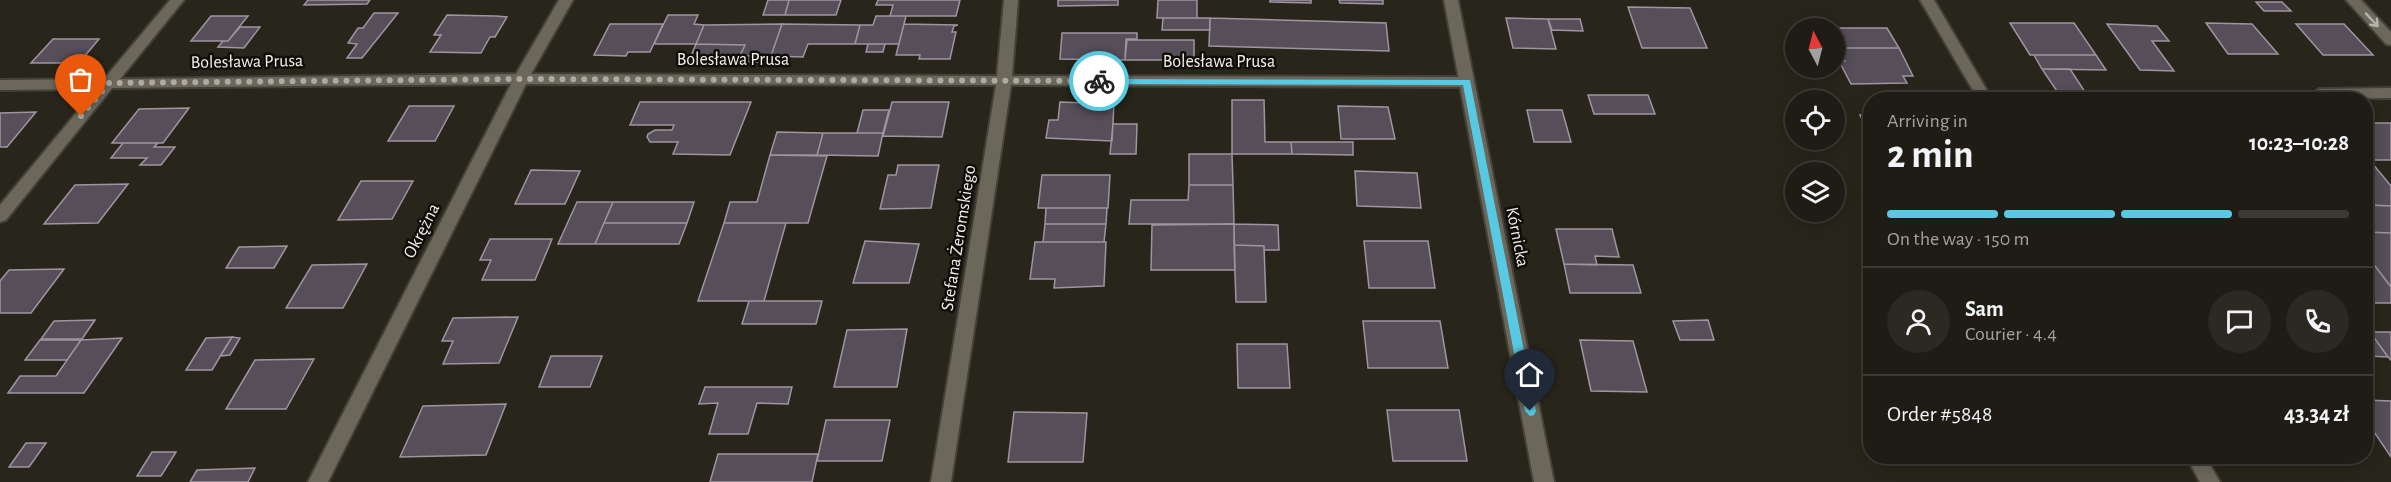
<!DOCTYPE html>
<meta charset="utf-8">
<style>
:root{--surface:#1e1c14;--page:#2b2922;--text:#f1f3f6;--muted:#a1a1a0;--line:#3c3a34;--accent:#57c9e2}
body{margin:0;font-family:"Alegreya Sans",sans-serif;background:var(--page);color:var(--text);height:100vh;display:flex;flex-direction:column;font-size:22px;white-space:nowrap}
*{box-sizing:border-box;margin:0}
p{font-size:20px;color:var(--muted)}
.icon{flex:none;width:33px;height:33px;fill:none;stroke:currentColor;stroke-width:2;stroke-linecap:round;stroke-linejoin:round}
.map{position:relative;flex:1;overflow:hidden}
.panel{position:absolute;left:1863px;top:92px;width:510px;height:372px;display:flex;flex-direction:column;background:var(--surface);border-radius:24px;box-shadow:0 3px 15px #0003,0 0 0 2px var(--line)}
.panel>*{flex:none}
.needle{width:39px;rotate:353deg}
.fabs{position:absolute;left:1785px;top:18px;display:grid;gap:12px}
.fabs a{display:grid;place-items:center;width:60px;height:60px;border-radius:50%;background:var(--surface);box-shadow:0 3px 15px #0003,0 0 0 2px var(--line);font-size:30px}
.pin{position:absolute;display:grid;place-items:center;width:51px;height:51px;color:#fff;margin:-62px -26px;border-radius:50% 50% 50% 0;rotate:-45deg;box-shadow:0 0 6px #0007}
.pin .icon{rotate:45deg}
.courier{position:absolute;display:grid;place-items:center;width:60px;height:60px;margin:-30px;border:4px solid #57c9e2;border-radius:50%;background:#fff;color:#222;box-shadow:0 2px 8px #0007}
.headline em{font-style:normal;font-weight:700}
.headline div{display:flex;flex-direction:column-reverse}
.headline{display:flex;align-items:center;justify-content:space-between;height:102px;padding:0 24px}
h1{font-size:39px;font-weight:700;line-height:45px}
.bar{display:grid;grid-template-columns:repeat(4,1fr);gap:9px 6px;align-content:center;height:72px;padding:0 24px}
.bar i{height:8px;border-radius:4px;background:var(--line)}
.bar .current{background:var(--accent)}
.bar p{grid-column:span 4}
.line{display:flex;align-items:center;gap:15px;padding:0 24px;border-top:2px solid var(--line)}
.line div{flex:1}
.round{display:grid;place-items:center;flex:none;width:63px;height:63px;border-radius:32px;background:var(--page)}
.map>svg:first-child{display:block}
</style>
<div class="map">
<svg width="2391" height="482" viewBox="0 0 2391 482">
<rect width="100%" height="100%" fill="#28251a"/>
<path fill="#564e59" stroke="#9e95a1" stroke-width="1.5" d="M308,0H370L367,4L304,5Z
M768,0H789L785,15H763Z
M789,0H841L836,15H785Z
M878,0H960L956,16H890L893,5H876Z
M1058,0H1118V5L1058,6Z
M1158,0H1197V18H1157Z
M1270,0H1311V3L1270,2Z
M1339,0H1383V4L1340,3Z
M2256,2H2282L2291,11H2264Z
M1628,7L1690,8L1707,48H1642Z
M374,13H398L362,58H347L357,44L348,43L358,28H363Z
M447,15L496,16L507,17L495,37H490L481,53L430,52L441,35H434Z
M668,15H698L694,24L704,25L696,44H654Z
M211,16H248L228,41H191Z
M876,16H906L899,44H855L860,25H873Z
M1163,18H1210V30H1162Z
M1210,18L1386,23L1389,51L1209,46Z
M1506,18L1548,19L1556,49L1513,48Z
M1548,19H1580L1583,31L1552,30Z
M2010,23H2074L2096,55H2030Z
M2206,23L2252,24L2278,54H2228Z
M610,24H663L650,52H628L626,56L594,55Z
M782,24L860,25L855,44H808L803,57L771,56Z
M782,24L771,56H740L745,45L696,44L704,25Z
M904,24L958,25L954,26L952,32H956L950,59H919L920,55H896Z
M2107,24L2157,26L2169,41H2152L2174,71L2140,70Z
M2296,24H2344L2373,55H2323Z
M240,27H260L244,48L218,47L223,41H228Z
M1828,28H1887L1899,48H1839L1834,40V28Z
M1062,33H1137V39H1126L1125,60L1060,59Z
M53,39H99L79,63H31Z
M1127,40H1194V60H1125Z
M696,44L745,45L740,56H771L769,62L688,63Z
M868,44H885L883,52H866Z
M1839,48H1899L1913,76H1903L1907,83L1851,84L1839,61H1845Z
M2034,55H2096L2106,70L2042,69Z
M2042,69H2070L2089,98L2061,97Z
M1588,95H1648L1655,114H1594Z
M1232,100H1264L1265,142H1291L1292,154H1232Z
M640,102H751L730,155L673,154L678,142H650L647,137L648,134L655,130H672L674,125H630Z
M892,102H949L942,137L883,136Z
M1060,102L1114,104L1112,141L1046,138L1049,120H1058Z
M409,106H454L435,141H388Z
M1338,106L1388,107L1395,139H1341Z
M189,108L163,143H112L139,109Z
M863,110H889L883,133H857Z
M1527,110H1562L1571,142H1534Z
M36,112L7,147H0V113Z
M1860,115H1870V136Z
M2366,123H2391V160H2369L2366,156Z
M1113,124H1137L1136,154H1110Z
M777,132L823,133L817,155H770Z
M823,133H883L878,156L817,155Z
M1291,142H1353V155L1292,154Z
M123,143H158L154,147H175L161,165H140L147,158H111Z
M1189,154H1232L1233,185H1189Z
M770,155L827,156L808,223H724L730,202H757Z
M2366,163H2372L2391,186V206L2372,205L2366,197Z
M898,165H939L931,208L880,209L888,175H896Z
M531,170L580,171L565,204H515Z
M1355,171L1417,173L1421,208L1357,206Z
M1042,175H1110L1108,208H1038Z
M361,181H413L392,219L338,220Z
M128,184L98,223L44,224L75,185Z
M1189,185H1233L1234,224H1129L1131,200H1188Z
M577,202H613L595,244H558Z
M613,202H694L687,223H604Z
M2366,205L2391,206V233L2366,232Z
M1046,208H1107L1106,224H1045Z
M604,223H687L679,244H595Z
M724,223H786L764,301H698Z
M1045,224H1106L1104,242H1043Z
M1234,224L1278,225L1279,250H1264V246L1234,245Z
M1234,224L1235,270H1151L1152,225Z
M1556,229H1612L1619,257L1595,256L1597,265L1564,264Z
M2366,232L2391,233V287L2366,254Z
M490,239H552L535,280H482L491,260H480Z
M865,241L919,244L909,283H853Z
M1364,241H1428L1435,288H1369Z
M1035,242H1106L1104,286L1054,288L1055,279H1030Z
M1234,245L1264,246L1266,302H1236Z
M287,246L274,268H226L239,247Z
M2366,254L2391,287V303H2366Z
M367,264L343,308H286L312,265Z
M1564,264L1633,265L1641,293H1570Z
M64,269L31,313H0V281L9,270Z
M749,301H822L816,324H742Z
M518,317L499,363L443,364L453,341H442L453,318Z
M95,320L82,339H41L54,321Z
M1708,320L1714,340H1680L1673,321Z
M1363,321H1440L1448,368H1368Z
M907,329L897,387H834L847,330Z
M2366,332H2370L2388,357L2366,356Z
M2370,332H2391V360L2388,357Z
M232,337L240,338L230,355L220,356Z
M232,337L212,370H186L206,338Z
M122,338L84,393H8L20,376H56L81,340Z
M40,340H81L67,360H25Z
M1580,340L1633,341L1647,392L1591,391Z
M1237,344H1287L1290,388H1238Z
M551,356H602L590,387H539Z
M314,359L286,409H226L255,360Z
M705,387H792L788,404L757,403L748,434H709L718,403L699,404Z
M2366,400L2391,401V457L2366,420Z
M506,404L486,455L400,457L423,406Z
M1387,410H1459L1467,461H1393Z
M1014,412L1087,413L1083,462H1008Z
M826,420H890L882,461H817Z
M26,443H46L29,467H9Z
M152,452H176L161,476H137Z
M718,454H818L812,482H710Z
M1950,456H2003L2005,460L1951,457Z
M255,468L248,482H190L197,470Z"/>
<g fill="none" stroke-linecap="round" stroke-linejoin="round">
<g stroke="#434037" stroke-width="4">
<path id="minor" d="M170,0H184L120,79L516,74L559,0H573L531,74L997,76L1004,0H1018L1012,76L1467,77L1474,82L1467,87L1011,85L951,482H931L996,85L526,84L328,482H308L511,84L112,88L6,220L0,222V205L96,89L0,90V80L104,79Z
M1920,0H1934L1992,99H1978Z
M2346,0H2361L2391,32V45L2386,44Z
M2391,88V98L2319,99L2312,94L2319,89Z
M2186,456H2205L2220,482H2200Z"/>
</g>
<g stroke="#434037" stroke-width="4">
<path id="tertiary" d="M1444,0H1458L1554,482H1534Z"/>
</g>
<use href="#minor" fill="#6b675b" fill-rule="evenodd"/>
<use href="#tertiary" fill="#6b675b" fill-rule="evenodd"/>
</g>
<defs><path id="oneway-shaft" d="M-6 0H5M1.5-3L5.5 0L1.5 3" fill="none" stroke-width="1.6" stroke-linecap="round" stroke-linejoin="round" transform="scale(1.5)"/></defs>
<use stroke="#b6b3aa" href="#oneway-shaft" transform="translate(2372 20) rotate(47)"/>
<path fill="#57c9e2" d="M1096,79L1470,80L1536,411L1534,415L1530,416L1525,411L1463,85L1099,84L1096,83Z"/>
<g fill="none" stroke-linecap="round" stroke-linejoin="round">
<path stroke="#acaaa1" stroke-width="6" stroke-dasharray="0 10.8" d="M81,116L109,83L520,79L1099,81"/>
</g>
<g text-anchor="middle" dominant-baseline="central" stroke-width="5" stroke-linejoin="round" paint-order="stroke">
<g font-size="18" fill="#f3f1ea" stroke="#0f0e09">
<text x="733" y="60">Bolesława Prusa</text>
<text transform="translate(247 62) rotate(-1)">Bolesława Prusa</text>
<text x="1219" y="62">Bolesława Prusa</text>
<text transform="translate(422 231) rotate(-63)">Okrężna</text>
<text transform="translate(1517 237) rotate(79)">Kórnicka</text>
<text transform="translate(959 238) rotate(-81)">Stefana Żeromskiego</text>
</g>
</g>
</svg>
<div class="fabs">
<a><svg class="needle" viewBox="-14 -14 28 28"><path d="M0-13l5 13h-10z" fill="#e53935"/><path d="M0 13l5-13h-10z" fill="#a1a1a0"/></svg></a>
<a><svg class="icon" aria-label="locate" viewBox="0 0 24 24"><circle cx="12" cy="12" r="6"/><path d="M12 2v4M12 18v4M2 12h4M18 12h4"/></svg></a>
<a><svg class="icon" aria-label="layers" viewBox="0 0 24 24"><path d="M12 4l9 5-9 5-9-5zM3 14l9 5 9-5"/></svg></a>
</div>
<div class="pin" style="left:81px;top:116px;background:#ea580c"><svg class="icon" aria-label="bag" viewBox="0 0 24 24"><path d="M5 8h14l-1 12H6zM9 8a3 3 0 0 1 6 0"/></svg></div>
<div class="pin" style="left:1530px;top:411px;background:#1f2937"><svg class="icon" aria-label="home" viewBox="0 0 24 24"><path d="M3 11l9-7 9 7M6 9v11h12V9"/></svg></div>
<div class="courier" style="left:1099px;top:81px"><svg class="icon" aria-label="bike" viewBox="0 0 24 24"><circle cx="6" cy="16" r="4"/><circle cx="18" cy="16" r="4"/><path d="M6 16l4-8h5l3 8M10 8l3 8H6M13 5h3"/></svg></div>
<section class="panel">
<div class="headline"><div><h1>2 min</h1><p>Arriving in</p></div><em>10:23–10:28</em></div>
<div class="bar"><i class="current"></i><i class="current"></i><i class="current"></i><i></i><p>On the way · 150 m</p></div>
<div class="line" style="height:108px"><a class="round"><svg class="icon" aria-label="person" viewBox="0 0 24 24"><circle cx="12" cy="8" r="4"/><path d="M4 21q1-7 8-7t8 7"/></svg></a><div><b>Sam</b><p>Courier · 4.4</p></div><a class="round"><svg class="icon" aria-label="chat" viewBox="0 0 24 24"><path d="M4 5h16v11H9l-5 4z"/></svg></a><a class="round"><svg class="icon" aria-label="phone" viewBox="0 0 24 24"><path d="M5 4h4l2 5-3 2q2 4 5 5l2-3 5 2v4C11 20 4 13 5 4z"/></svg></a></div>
<div class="line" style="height:78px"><div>Order #5848</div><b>43.34 zł</b></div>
</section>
</div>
